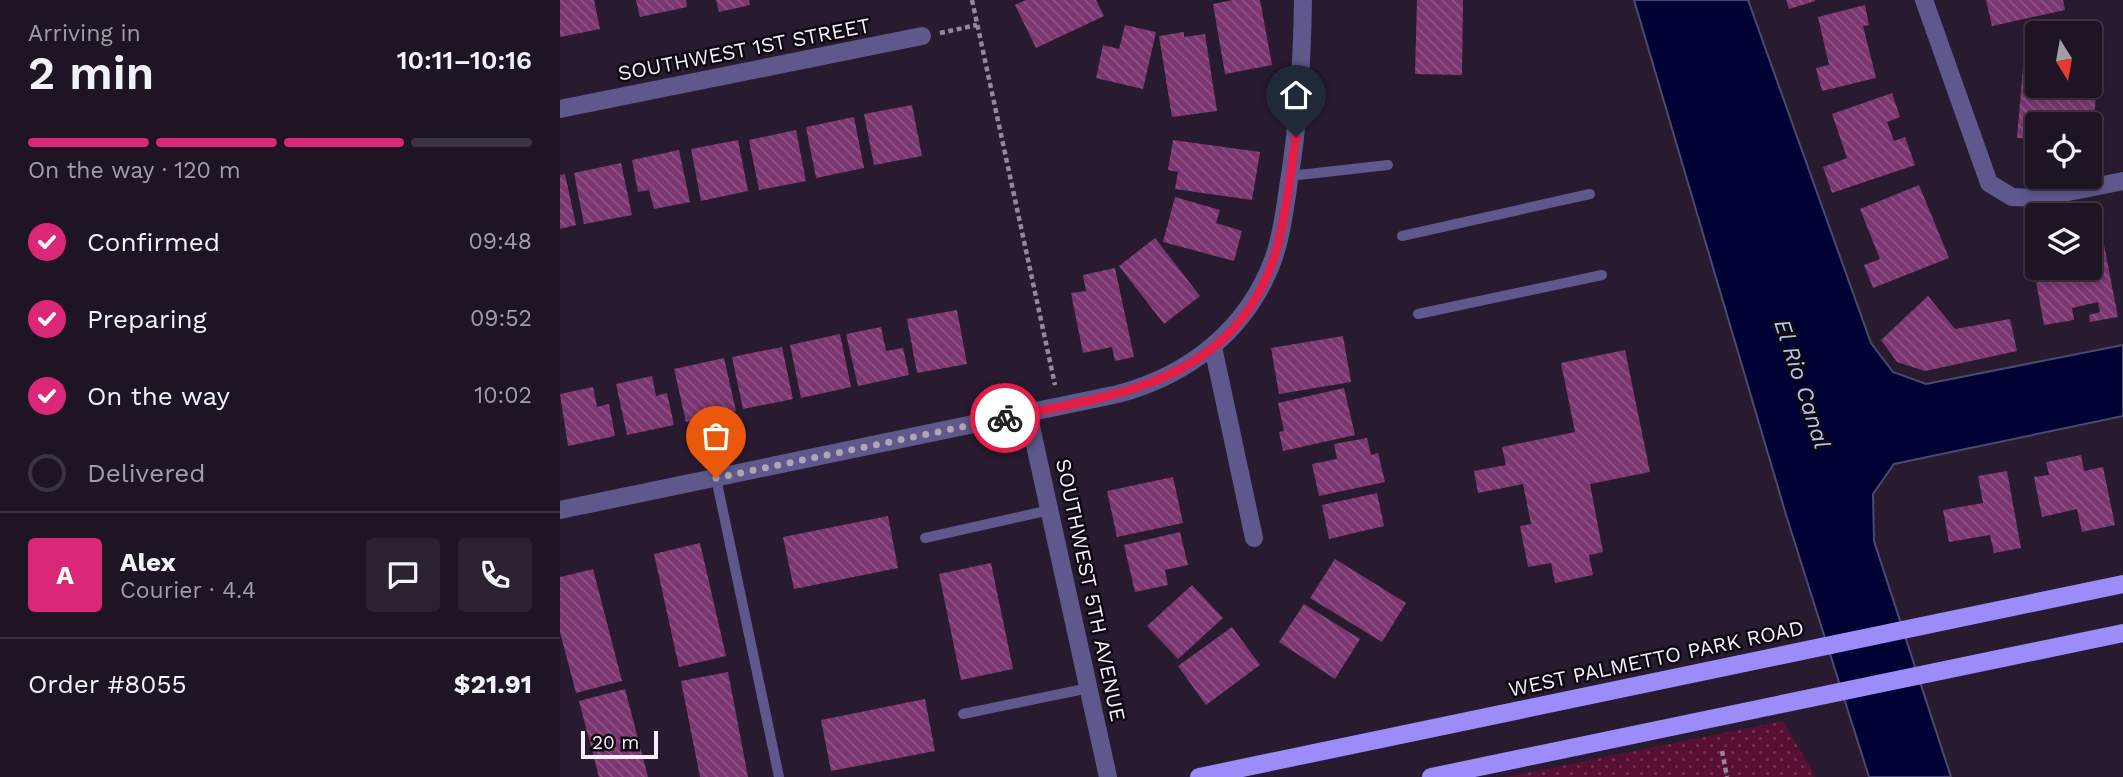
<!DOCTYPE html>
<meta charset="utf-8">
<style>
:root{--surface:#1e1424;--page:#2b2131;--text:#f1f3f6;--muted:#a19ea6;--line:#3c3341;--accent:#db2777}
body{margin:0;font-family:"Work Sans",sans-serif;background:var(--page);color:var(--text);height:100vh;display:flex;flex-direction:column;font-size:26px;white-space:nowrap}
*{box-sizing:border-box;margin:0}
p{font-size:23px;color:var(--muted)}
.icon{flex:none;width:38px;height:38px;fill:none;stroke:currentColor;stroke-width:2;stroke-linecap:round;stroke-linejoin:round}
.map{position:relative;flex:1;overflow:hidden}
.panel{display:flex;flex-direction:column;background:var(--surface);width:560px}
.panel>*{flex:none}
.needle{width:46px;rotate:169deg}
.buttons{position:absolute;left:1465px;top:21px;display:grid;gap:14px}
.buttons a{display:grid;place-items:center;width:77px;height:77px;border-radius:7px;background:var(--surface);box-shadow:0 4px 10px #0003,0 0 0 2px var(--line);font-size:35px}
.scale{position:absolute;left:21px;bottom:18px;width:77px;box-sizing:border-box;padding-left:7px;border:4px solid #f7effd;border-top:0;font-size:19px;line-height:24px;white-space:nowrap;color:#f7effd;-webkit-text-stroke:5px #0e0811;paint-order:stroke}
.pin{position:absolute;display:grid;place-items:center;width:60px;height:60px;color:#fff;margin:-72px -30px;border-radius:50% 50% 50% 0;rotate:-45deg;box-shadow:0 0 7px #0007}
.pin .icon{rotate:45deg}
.courier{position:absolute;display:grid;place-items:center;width:70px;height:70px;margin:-35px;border:5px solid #e11d48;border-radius:50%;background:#fff;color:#222;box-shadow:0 2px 9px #0007}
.head em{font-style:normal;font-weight:600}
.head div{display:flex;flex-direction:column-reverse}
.head{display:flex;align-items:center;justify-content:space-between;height:119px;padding:0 28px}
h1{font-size:46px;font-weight:600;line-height:52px}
.bar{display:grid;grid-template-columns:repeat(4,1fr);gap:10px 7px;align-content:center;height:84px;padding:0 28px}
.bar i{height:9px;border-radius:5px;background:var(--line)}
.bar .active{background:var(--accent)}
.bar p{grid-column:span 4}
.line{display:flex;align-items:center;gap:18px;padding:0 28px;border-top:2px solid var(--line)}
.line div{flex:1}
.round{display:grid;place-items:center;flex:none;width:74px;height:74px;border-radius:7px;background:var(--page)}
ol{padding:0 28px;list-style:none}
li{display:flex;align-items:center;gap:21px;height:77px}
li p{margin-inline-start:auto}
li .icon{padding:7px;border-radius:50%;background:var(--accent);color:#fff;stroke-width:4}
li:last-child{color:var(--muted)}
li i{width:38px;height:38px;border:4px solid var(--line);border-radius:50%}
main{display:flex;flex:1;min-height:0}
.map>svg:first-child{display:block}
</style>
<main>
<section class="panel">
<div class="head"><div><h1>2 min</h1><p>Arriving in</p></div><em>10:11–10:16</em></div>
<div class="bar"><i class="active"></i><i class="active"></i><i class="active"></i><i></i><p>On the way · 120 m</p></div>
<ol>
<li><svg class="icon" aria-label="check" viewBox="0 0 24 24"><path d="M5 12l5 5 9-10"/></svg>Confirmed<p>09:48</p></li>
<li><svg class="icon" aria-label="check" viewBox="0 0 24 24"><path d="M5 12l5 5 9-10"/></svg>Preparing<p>09:52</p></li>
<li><svg class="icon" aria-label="check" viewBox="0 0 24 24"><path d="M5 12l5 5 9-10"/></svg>On the way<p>10:02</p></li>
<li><i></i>Delivered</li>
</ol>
<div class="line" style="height:126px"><b class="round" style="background:var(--accent);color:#fff">A</b><div><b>Alex</b><p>Courier · 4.4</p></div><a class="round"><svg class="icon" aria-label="chat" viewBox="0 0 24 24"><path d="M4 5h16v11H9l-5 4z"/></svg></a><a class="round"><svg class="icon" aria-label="phone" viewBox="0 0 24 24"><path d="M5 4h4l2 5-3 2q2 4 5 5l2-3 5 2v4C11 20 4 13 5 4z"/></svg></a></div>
<div class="line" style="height:91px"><div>Order #8055</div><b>$21.91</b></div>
</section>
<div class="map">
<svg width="1563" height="777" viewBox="0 0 1563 777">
<defs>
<pattern id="park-dots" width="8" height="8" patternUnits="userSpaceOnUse" patternTransform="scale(1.75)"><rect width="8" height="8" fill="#570f32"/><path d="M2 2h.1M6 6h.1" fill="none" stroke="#703251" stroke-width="1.8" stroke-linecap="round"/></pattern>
<pattern id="building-back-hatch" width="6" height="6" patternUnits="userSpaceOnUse" patternTransform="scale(1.75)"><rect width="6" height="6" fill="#7b3670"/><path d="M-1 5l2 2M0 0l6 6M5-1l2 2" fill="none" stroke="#8e5385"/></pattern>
</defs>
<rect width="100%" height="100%" fill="#281b30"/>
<path fill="url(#park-dots)" d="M1223,721L1256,777H947Z"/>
<path fill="#010234" stroke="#4b4970" stroke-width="2" d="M1074,0H1188L1311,343L1333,372L1366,384L1563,345V416L1334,464L1313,494L1314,541L1391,777H1309L1227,518Z"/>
<path fill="url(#building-back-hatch)" d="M0,0H34L40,29L0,37Z
M76,0H126L127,7L80,17Z
M156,0H189L190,5L159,12Z
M466,0H536L544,16L476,48L455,5Z
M673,0H700L712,65L665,74L653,4Z
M857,0H903L902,75L855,74Z
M1226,0H1255V1L1229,9Z
M1426,0H1503L1505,10L1432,26Z
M1305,5L1309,25L1303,26L1316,78L1262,91L1256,68L1269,65L1258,17Z
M565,25L596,32L583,89L536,78L543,45L559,49Z
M624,32V37L645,34L657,111L612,117L599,36Z
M1464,55L1477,56V86L1537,84L1533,128L1530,124H1477V139L1457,138Z
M1332,93L1340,117L1327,122L1334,141L1345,137L1355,165L1272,193L1263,167L1287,158L1272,114Z
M352,105L362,156L314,165L304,114Z
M294,117L304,168L256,178L246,127Z
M236,130L246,181L199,190L189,140Z
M178,140L188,191L141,201L131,149Z
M613,140L700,152L692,200L615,189L618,172L608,170Z
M119,150L130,202L94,209L89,190L78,192L72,160Z
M61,163L72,215L24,224L14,173Z
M5,174L16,225L0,229V175Z
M1359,185L1389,258L1313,288L1304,265L1320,259L1300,209Z
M615,197L660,210L656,223L682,231L674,261L603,242Z
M595,238L640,296L604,324L559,266Z
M1544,245L1558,317L1530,322L1529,315L1540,312L1538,302L1512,308L1514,320L1484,325L1472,260L1477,259V268H1530V247Z
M555,268L574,357L555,361L552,347L523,353L511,293L526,291L523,275Z
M1368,296L1395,329L1450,319L1457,351L1365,371L1337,362L1321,340Z
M397,310L407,364L357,373L347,319Z
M321,327L326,351L343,348L349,375L298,386L286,334Z
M280,334L291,387L241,398L230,345Z
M783,336L791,382L719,394L711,348Z
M222,347L233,399L183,409L172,357Z
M1065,350L1090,472L1030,484L1043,552L1029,555L1033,575L995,583L991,563L968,567L960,526L971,524L963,484L918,493L914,471L946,465L942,447L1015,432L1001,363Z
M164,358L176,411L126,422L114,369Z
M92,376L96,396L107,393L114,425L67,435L56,384Z
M33,387L37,407L49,404L55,436L8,446L0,394Z
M784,388L795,435L723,451L719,432L724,431L718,403Z
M807,438L811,455L818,453L825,482L759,496L752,464L777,459L774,444Z
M1521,455L1524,471L1543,467L1555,525L1522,532L1517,509L1482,517L1474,477L1489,475L1486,462Z
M1447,471L1461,548L1434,553L1430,535L1389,542L1383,510L1423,503L1418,476Z
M613,477L623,523L557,537L547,491Z
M817,493L824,526L769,539L762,505Z
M328,516L338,568L234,589L223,537Z
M620,532L628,565L605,570L608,585L575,592L564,545Z
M140,543L166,656L119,667L94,554Z
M775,559L846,603L822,642L750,598Z
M431,563L453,669L401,680L379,574Z
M33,569L62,681L16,693L0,632V577Z
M632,585L663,618L618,659L587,626Z
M744,604L800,639L775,679L719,642Z
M672,627L700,665L646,705L618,666Z
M168,672L188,777H140L121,681Z
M65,689L88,777H39L19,701Z
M365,699L375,751L271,771L261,720Z"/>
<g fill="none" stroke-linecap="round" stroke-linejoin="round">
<path stroke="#94899b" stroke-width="4.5" stroke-dasharray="5 3.5" stroke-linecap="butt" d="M412,0L495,385
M380,33L417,25
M1162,751L1167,777"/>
<path stroke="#5e588c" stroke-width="10" d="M730,176L828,165
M842,236L1030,194
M858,314L1042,275
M156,478L219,777
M365,538L490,510
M403,714L529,688"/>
<path stroke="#5e588c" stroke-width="18" d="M1364,0L1429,183L1452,197L1478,198L1563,181
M0,109L362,36
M653,347L694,538
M468,413L548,777
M0,510L558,394C629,375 687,330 713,260C722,235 725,207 729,181C739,121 742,61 743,0"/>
<path stroke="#9b8cf9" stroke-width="18" d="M639,777L1563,584
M871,777L1563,633"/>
</g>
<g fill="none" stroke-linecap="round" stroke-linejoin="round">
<path stroke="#afa5b5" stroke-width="7" stroke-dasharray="0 12.6" d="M156,478L445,418"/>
<path stroke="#e11d48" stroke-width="9" d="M445,418C556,395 672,383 714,258C726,219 730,177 736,137"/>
</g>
<g text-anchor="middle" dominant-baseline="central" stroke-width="5" stroke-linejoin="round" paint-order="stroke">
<g font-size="21" fill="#f7effd" stroke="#0e0811">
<text transform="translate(184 49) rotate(-11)">SOUTHWEST 1ST STREET</text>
<text transform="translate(531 590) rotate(78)">SOUTHWEST 5TH AVENUE</text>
<text transform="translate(1096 658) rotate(-12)">WEST PALMETTO PARK ROAD</text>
</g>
<g font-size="23" font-style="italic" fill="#b1c4ed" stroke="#0e0811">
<text transform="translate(1242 384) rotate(72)">El Rio Canal</text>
</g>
</g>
</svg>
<div class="buttons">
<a><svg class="needle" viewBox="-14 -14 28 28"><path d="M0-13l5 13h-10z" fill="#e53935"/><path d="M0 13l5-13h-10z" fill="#a19ea6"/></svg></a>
<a><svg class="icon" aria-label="locate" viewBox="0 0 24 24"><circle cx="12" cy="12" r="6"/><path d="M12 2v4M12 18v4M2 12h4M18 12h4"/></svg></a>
<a><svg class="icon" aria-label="layers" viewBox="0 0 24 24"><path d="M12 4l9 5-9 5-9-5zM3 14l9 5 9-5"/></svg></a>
</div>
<div class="scale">20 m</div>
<div class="pin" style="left:156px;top:478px;background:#ea580c"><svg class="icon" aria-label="bag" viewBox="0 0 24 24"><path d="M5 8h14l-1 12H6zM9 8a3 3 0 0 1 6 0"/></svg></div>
<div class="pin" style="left:736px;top:137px;background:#1f2937"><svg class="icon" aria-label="home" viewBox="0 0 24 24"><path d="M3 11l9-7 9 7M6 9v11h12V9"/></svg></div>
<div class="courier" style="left:445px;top:418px"><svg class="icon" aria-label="bike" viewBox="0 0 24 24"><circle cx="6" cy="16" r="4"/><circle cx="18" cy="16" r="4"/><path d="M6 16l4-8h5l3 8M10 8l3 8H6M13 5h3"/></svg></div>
</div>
</main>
